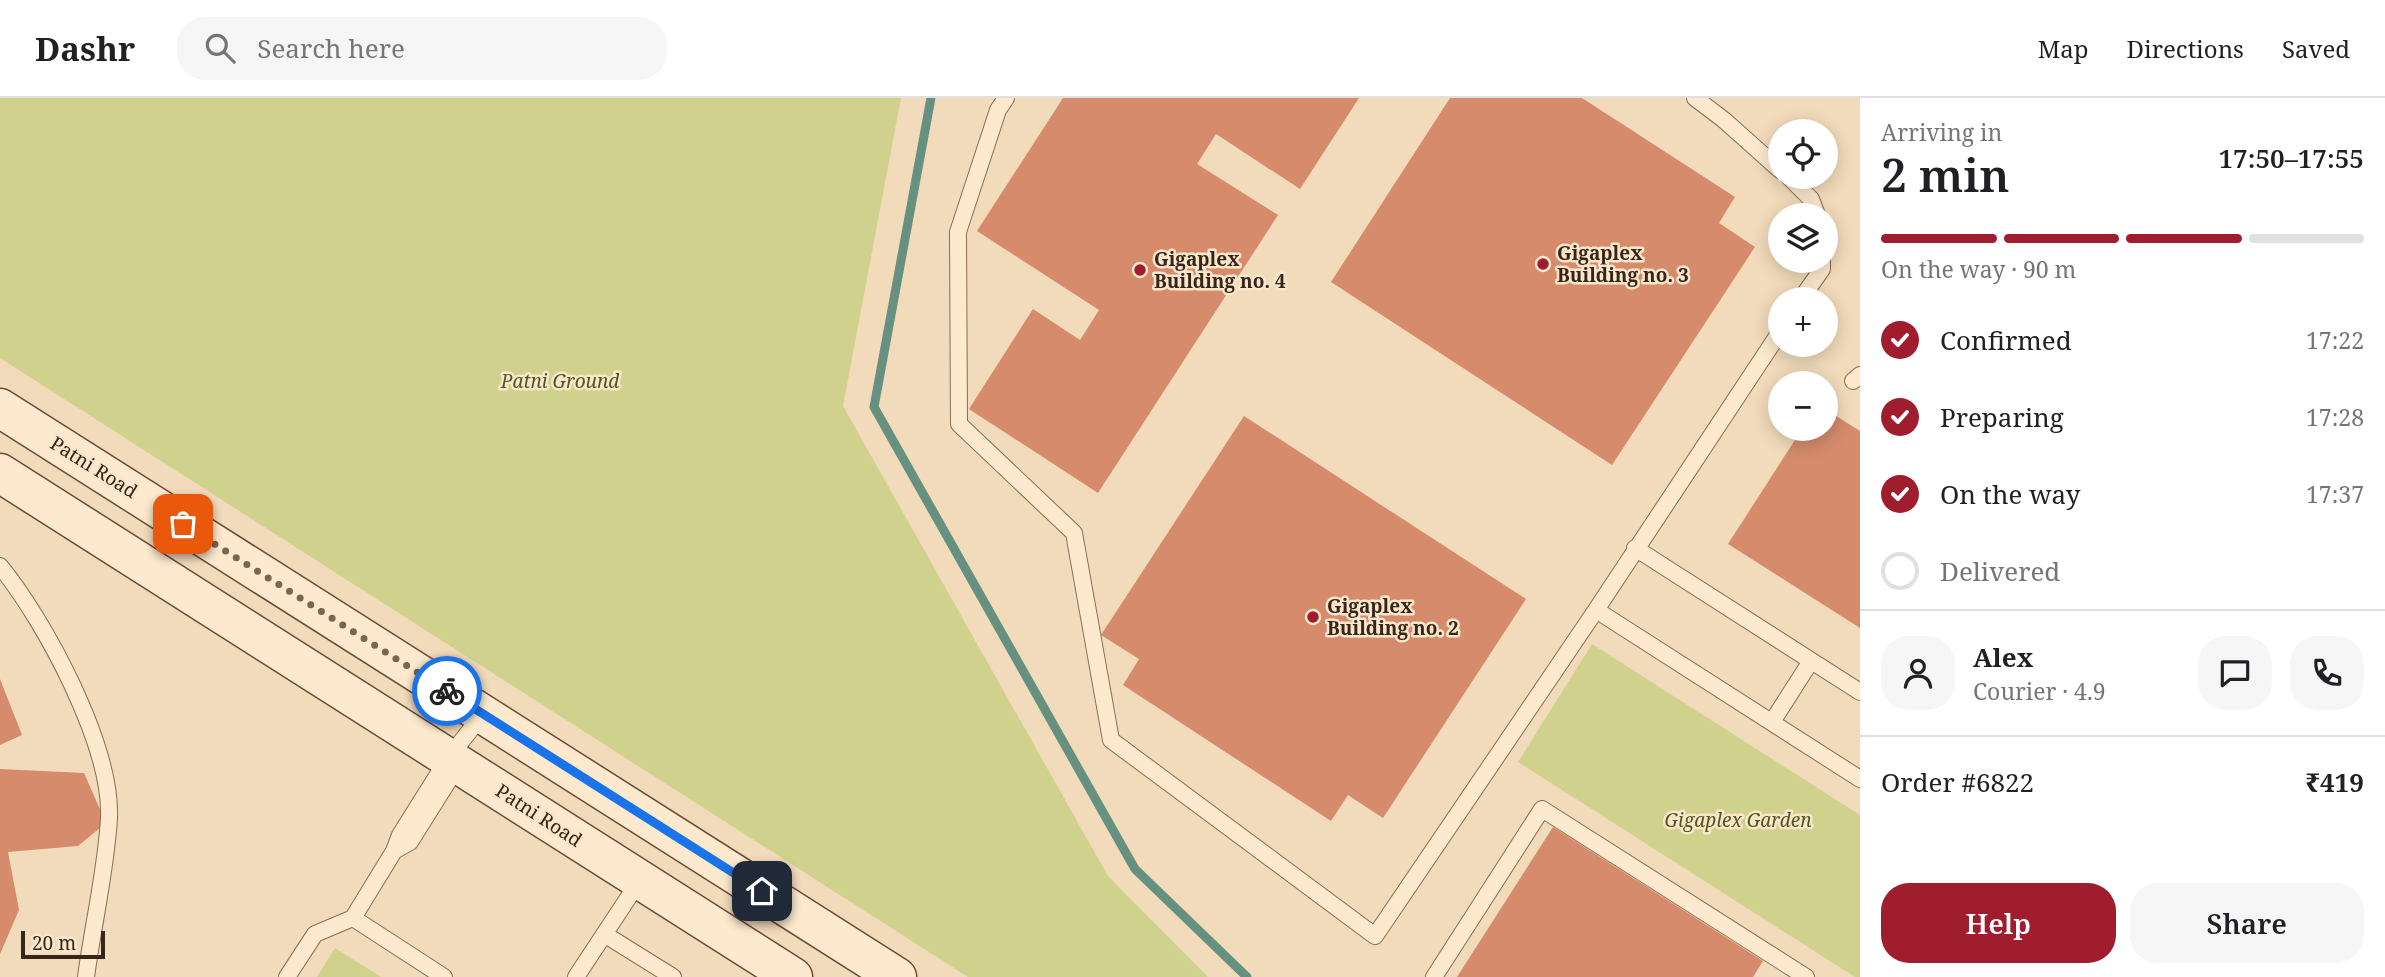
<!DOCTYPE html>
<meta charset="utf-8">
<style>
:root{--surface:#fff;--page:#f6f6f6;--text:#202124;--muted:#757577;--line:#e0e0e0;--accent:#a01d2e}
body{margin:0;font-family:"Noto Serif",serif;background:var(--page);color:var(--text);height:100vh;display:flex;flex-direction:column;font-size:26px;white-space:nowrap}
*{box-sizing:border-box;margin:0}
p{font-size:23px;color:var(--muted)}
.icon{flex:none;width:38px;height:38px;fill:none;stroke:currentColor;stroke-width:2;stroke-linecap:round;stroke-linejoin:round}
.map{position:relative;flex:1;overflow:hidden}
.drawer{display:flex;flex-direction:column;background:var(--surface);width:525px}
.drawer>*{flex:none}
.tools{position:absolute;left:1768px;top:21px;display:grid;gap:14px}
.tools a{display:grid;place-items:center;width:70px;height:70px;border-radius:50%;background:var(--surface);box-shadow:0 4px 18px #0003;font-size:35px}
.scale{position:absolute;left:21px;bottom:18px;width:84px;box-sizing:border-box;padding-left:7px;border:4px solid #38251a;border-top:0;font-size:19px;line-height:24px;white-space:nowrap;color:#38251a;-webkit-text-stroke:5px #f9e6cb;paint-order:stroke}
.pin{position:absolute;display:grid;place-items:center;width:60px;height:60px;color:#fff;margin:-30px;border-radius:14px;box-shadow:0 4px 10px #0006}
.courier{position:absolute;display:grid;place-items:center;width:70px;height:70px;margin:-35px;border:5px solid #1a73e8;border-radius:50%;background:#fff;color:#222;box-shadow:0 2px 9px #0007}
.summary em{font-style:normal;font-weight:600}
.summary div{display:flex;flex-direction:column-reverse}
.summary{display:flex;align-items:center;justify-content:space-between;height:119px;padding:0 21px}
h1{font-size:46px;font-weight:600;line-height:52px}
.bar{display:grid;grid-template-columns:repeat(4,1fr);gap:10px 7px;align-content:center;height:84px;padding:0 21px}
.bar i{height:9px;border-radius:5px;background:var(--line)}
.bar .on{background:var(--accent)}
.bar p{grid-column:span 4}
.line{display:flex;align-items:center;gap:18px;padding:0 21px;border-top:2px solid var(--line)}
.line div{flex:1}
.round{display:grid;place-items:center;flex:none;width:74px;height:74px;border-radius:28px;background:var(--page)}
ol{padding:0 21px;list-style:none}
li{display:flex;align-items:center;gap:21px;height:77px}
li p{margin-inline-start:auto}
li .icon{padding:7px;border-radius:50%;background:var(--accent);color:#fff;stroke-width:4}
li:last-child{color:var(--muted)}
li i{width:38px;height:38px;border:4px solid var(--line);border-radius:50%}
.primary-button{display:flex;gap:14px;margin-top:auto;padding:14px 21px}
.primary-button a{flex:1;height:80px;border-radius:28px;background:var(--accent);color:#fff;font-size:28px;font-weight:600;line-height:80px;text-align:center}
.primary-button a+a{background:var(--page);color:var(--text)}
header{display:flex;align-items:center;gap:42px;box-sizing:border-box;height:98px;padding:0 35px;background:var(--surface);border-bottom:2px solid var(--line)}
header strong{font-size:33px}
nav{display:flex;gap:38px;margin-inline-start:auto;font-size:24px}
.search{width:490px;height:63px;background:var(--page);display:flex;align-items:center;gap:18px;box-sizing:border-box;padding:0 24px;border-radius:28px;color:var(--muted);font-size:26px}
main{display:flex;flex:1;min-height:0}
.map>svg:first-child{display:block}
</style>
<header>
<strong>Dashr</strong>
<div class="search"><svg class="icon" aria-label="search" viewBox="0 0 24 24"><circle cx="10" cy="10" r="6"/><path d="M15 15l6 6"/></svg>Search here</div>
<nav><a>Map</a><a>Directions</a><a>Saved</a></nav>
</header>
<main>
<div class="map">
<svg width="1860" height="879" viewBox="0 0 1860 879">
<rect width="100%" height="100%" fill="#f2dbbb"/>
<path fill="#d1d18e" d="M0,0H901L843,308L1108,778L1208,879H968L0,260Z
M1592,546L1860,717V879H1855L1518,664Z
M335,850L381,879H317Z"/>
<g fill="none" stroke-linecap="round" stroke-linejoin="round">
<path stroke="#669181" stroke-width="9" d="M931,0L874,309L1135,771L1247,879"/>
</g>
<path fill="#d58b6c" d="M1063,0H1359L1300,91L1216,36L1197,66L1278,117L1098,395L969,311L1033,211L1080,242L1099,212L977,133Z
M1450,0H1582L1735,99L1719,125L1755,149L1612,367L1331,184Z
M1825,311L1860,333V530L1728,446L1802,331H1825Z
M1244,318L1526,501L1383,720L1348,697L1331,723L1123,587L1139,561L1101,537Z
M0,581L22,637L0,647Z
M0,671L84,675L106,725L78,748L8,754L19,812L0,856Z
M1553,729L1763,863L1753,879H1457Z"/>
<g fill="none" stroke-linecap="round" stroke-linejoin="round">
<g stroke="#8b6a53" stroke-width="18">
<path id="lane" d="M1006,0L998,12L958,134L959,326L1074,435L1111,642L1375,838L1596,512L1780,234
M1695,0L1724,22L1780,72
M1789,79L1811,101L1817,117
M1801,201L1822,171V163
M1853,283L1860,277
M1635,450L1860,594
M0,468C45,523 112,648 109,720C106,773 93,826 86,879
M1596,512L1860,681
M1772,624L1811,563
M459,666L410,744L394,753L400,737L449,659L483,616
M353,820L444,879
M604,836L673,879
M287,879L315,836L353,820L394,753
M576,879L640,782
M1434,879L1542,711L1806,879"/>
</g>
<g stroke="#6c4b37" stroke-width="41">
<path id="secondary" d="M0,310L897,879
M0,375L793,879"/>
</g>
<use href="#lane" stroke="#fce9ce" stroke-width="16"/>
<use href="#secondary" stroke="#fce9ce" stroke-width="38"/>
</g>
<g fill="none" stroke-linecap="round" stroke-linejoin="round">
<path stroke="#796552" stroke-width="7" stroke-dasharray="0 12.6" d="M183,426L447,593"/>
<path stroke="#1a73e8" stroke-width="9" d="M447,593L762,793"/>
</g>
<g fill="#a01d2e" stroke="#f9e6cb" stroke-width="2.5">
<circle cx="1543" cy="166" r="7"/>
<circle cx="1140" cy="172" r="7"/>
<circle cx="1313" cy="519" r="7"/>
</g>
<g text-anchor="middle" dominant-baseline="central" stroke-width="5" stroke-linejoin="round" paint-order="stroke">
<g font-size="19" font-weight="bold" fill="#38251a" stroke="#f9e6cb" text-anchor="start">
<text x="1557" y="155">Gigaplex<tspan x="1557" dy="22">Building no. 3</tspan></text>
<text x="1154" y="161">Gigaplex<tspan x="1154" dy="22">Building no. 4</tspan></text>
<text x="1327" y="508">Gigaplex<tspan x="1327" dy="22">Building no. 2</tspan></text>
</g>
<g font-size="19" font-style="italic" fill="#4f571e" stroke="#f9e6cb">
<text x="560" y="283">Patni Ground</text>
<text x="1738" y="722">Gigaplex Garden</text>
</g>
<g font-size="19" fill="#38251a" stroke="#f9e6cb">
<text transform="translate(94 369) rotate(32)">Patni Road</text>
<text transform="translate(539 717) rotate(33)">Patni Road</text>
</g>
</g>
</svg>
<div class="tools">
<a><svg class="icon" aria-label="locate" viewBox="0 0 24 24"><circle cx="12" cy="12" r="6"/><path d="M12 2v4M12 18v4M2 12h4M18 12h4"/></svg></a>
<a><svg class="icon" aria-label="layers" viewBox="0 0 24 24"><path d="M12 4l9 5-9 5-9-5zM3 14l9 5 9-5"/></svg></a>
<a>+</a>
<a>−</a>
</div>
<div class="scale">20 m</div>
<div class="pin" style="left:183px;top:426px;background:#ea580c"><svg class="icon" aria-label="bag" viewBox="0 0 24 24"><path d="M5 8h14l-1 12H6zM9 8a3 3 0 0 1 6 0"/></svg></div>
<div class="pin" style="left:762px;top:793px;background:#1f2937"><svg class="icon" aria-label="home" viewBox="0 0 24 24"><path d="M3 11l9-7 9 7M6 9v11h12V9"/></svg></div>
<div class="courier" style="left:447px;top:593px"><svg class="icon" aria-label="bike" viewBox="0 0 24 24"><circle cx="6" cy="16" r="4"/><circle cx="18" cy="16" r="4"/><path d="M6 16l4-8h5l3 8M10 8l3 8H6M13 5h3"/></svg></div>
</div>
<section class="drawer">
<div class="summary"><div><h1>2 min</h1><p>Arriving in</p></div><em>17:50–17:55</em></div>
<div class="bar"><i class="on"></i><i class="on"></i><i class="on"></i><i></i><p>On the way · 90 m</p></div>
<ol>
<li><svg class="icon" aria-label="check" viewBox="0 0 24 24"><path d="M5 12l5 5 9-10"/></svg>Confirmed<p>17:22</p></li>
<li><svg class="icon" aria-label="check" viewBox="0 0 24 24"><path d="M5 12l5 5 9-10"/></svg>Preparing<p>17:28</p></li>
<li><svg class="icon" aria-label="check" viewBox="0 0 24 24"><path d="M5 12l5 5 9-10"/></svg>On the way<p>17:37</p></li>
<li><i></i>Delivered</li>
</ol>
<div class="line" style="height:126px"><a class="round"><svg class="icon" aria-label="person" viewBox="0 0 24 24"><circle cx="12" cy="8" r="4"/><path d="M4 21q1-7 8-7t8 7"/></svg></a><div><b>Alex</b><p>Courier · 4.9</p></div><a class="round"><svg class="icon" aria-label="chat" viewBox="0 0 24 24"><path d="M4 5h16v11H9l-5 4z"/></svg></a><a class="round"><svg class="icon" aria-label="phone" viewBox="0 0 24 24"><path d="M5 4h4l2 5-3 2q2 4 5 5l2-3 5 2v4C11 20 4 13 5 4z"/></svg></a></div>
<div class="line" style="height:91px"><div>Order #6822</div><b>₹419</b></div>
<div class="primary-button"><a>Help</a><a>Share</a></div>
</section>
</main>
